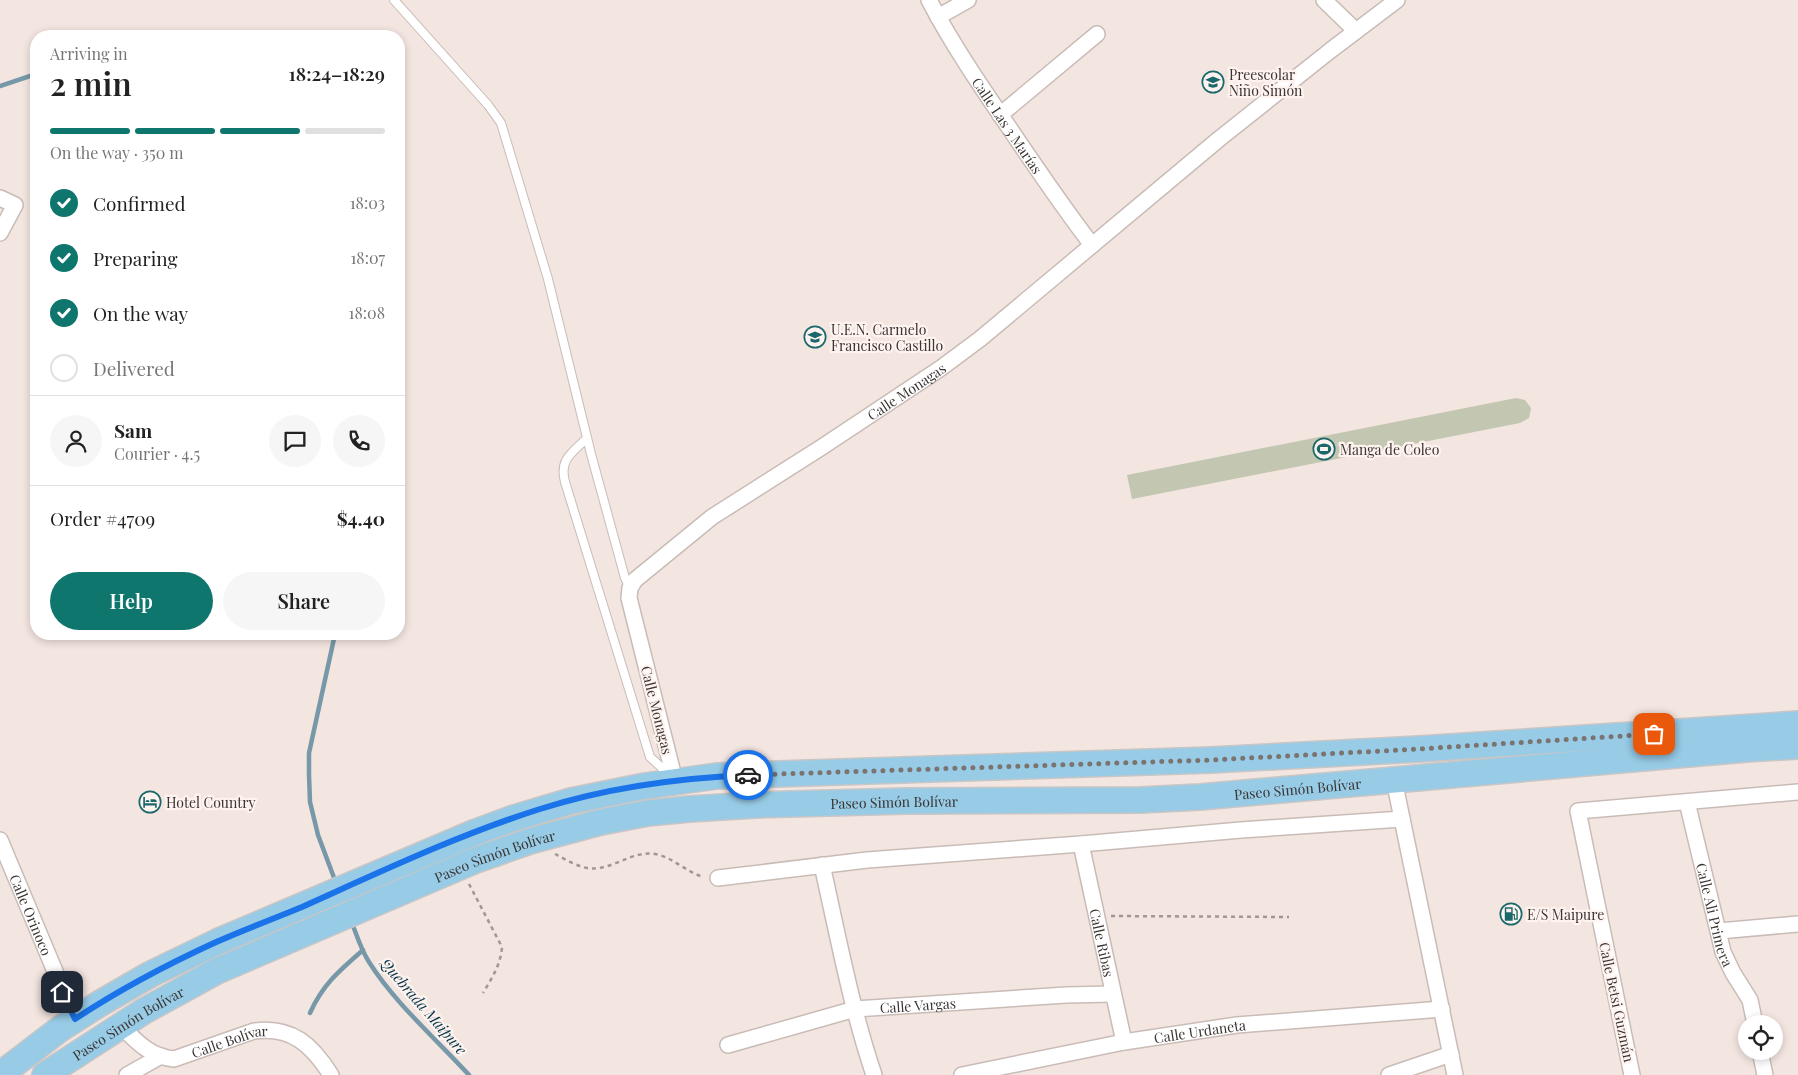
<!DOCTYPE html>
<meta charset="utf-8">
<style>
:root{--surface:#fff;--page:#f6f6f6;--text:#222;--muted:#767676;--line:#e0e0e0;--accent:#0f766e}
body{margin:0;font-family:"Playfair Display",serif;background:var(--page);color:var(--text);height:100vh;display:flex;flex-direction:column;font-size:19px;white-space:nowrap}
*{box-sizing:border-box;margin:0}
p{font-size:16px;color:var(--muted)}
.icon{flex:none;width:28px;height:28px;fill:none;stroke:currentColor;stroke-width:2;stroke-linecap:round;stroke-linejoin:round}
.map{position:relative;flex:1;overflow:hidden}
.sheet{position:absolute;left:30px;top:30px;width:375px;height:610px;display:flex;flex-direction:column;background:var(--surface);border-radius:20px;box-shadow:0 2px 8px #0003}
.sheet>*{flex:none}
.controls{position:absolute;left:1738px;top:1015px;display:grid;gap:10px}
.controls a{display:grid;place-items:center;width:45px;height:45px;border-radius:50%;background:var(--surface);box-shadow:0 2px 8px #0003;font-size:25px}
.pin{position:absolute;display:grid;place-items:center;width:42px;height:42px;color:#fff;margin:-21px;border-radius:10px;box-shadow:0 2px 8px #0006}
.courier{position:absolute;display:grid;place-items:center;width:50px;height:50px;margin:-25px;border:4px solid #1a73e8;border-radius:50%;background:#fff;color:#222;box-shadow:0 1px 6px #0007}
.summary em{font-style:normal;font-weight:600}
.summary div{display:flex;flex-direction:column-reverse}
.summary{display:flex;align-items:center;justify-content:space-between;height:85px;padding:0 20px}
h1{font-size:32px;font-weight:600;line-height:38px}
.bar{display:grid;grid-template-columns:repeat(4,1fr);gap:8px 5px;align-content:center;height:60px;padding:0 20px}
.bar i{height:6px;border-radius:4px;background:var(--line)}
.bar .active{background:var(--accent)}
.bar p{grid-column:span 4}
.line{display:flex;align-items:center;gap:12px;padding:0 20px;border-top:1px solid var(--line)}
.line div{flex:1}
.round{display:grid;place-items:center;flex:none;width:52px;height:52px;border-radius:26px;background:var(--page)}
ol{padding:0 20px;list-style:none}
li{display:flex;align-items:center;gap:15px;height:55px}
li p{margin-inline-start:auto}
li .icon{padding:5px;border-radius:50%;background:var(--accent);color:#fff;stroke-width:4}
li:last-child{color:var(--muted)}
li i{width:28px;height:28px;border:2px solid var(--line);border-radius:50%}
.cta{display:flex;gap:10px;margin-top:auto;padding:10px 20px}
.cta a{flex:1;height:58px;border-radius:30px;background:var(--accent);color:#fff;font-size:20px;font-weight:600;line-height:58px;text-align:center}
.cta a+a{background:var(--page);color:var(--text)}
.map>svg:first-child{display:block}
</style>
<div class="map">
<svg width="1798" height="1075" viewBox="0 0 1798 1075">
<rect width="100%" height="100%" fill="#f3e5e0"/>
<path fill="#c3c6b1" d="M1516,398L1525,400L1531,408L1529,418L1520,423L1132,499L1127,475Z"/>
<g fill="none" stroke-linecap="round" stroke-linejoin="round">
<path stroke="#7698a8" stroke-width="4.5" d="M0,86L36,74
M335,634L309,753V775L310,802L318,835L336,883
M352,923C357,936 361,950 369,962C394,1002 437,1040 469,1075
M310,1013C323,984 340,970 363,950"/>
<g stroke="#c9bcb7" stroke-width="10">
<path id="service" d="M394,0L488,105L501,123L548,279L591,454L625,578L630,588
M587,438C572,453 559,459 565,482L650,757L662,768L672,767"/>
</g>
<g stroke="#c9bcb7" stroke-width="18">
<g id="minor">
<path id="s1" d="M929,0C952,44 980,85 1008,126C1035,166 1062,206 1092,245"/>
<path d="M1324,0L1356,31"/>
<path d="M938,17L968,0"/>
<path d="M1000,115L1097,34"/>
<path d="M0,198L15,205L0,233"/>
<path d="M1394,780L1455,1075"/>
<path id="s2" d="M675,781L629,598L630,588L635,580L712,517L822,447L941,368L980,339L1219,139L1331,50L1397,0"/>
<path id="s3" d="M1687,802L1723,952L1733,973L1750,1000L1755,1024"/>
<path id="s4" d="M0,840L75,1019"/>
<path id="s5" d="M1081,844L1124,1042"/>
<path d="M822,865C838,936 851,1007 874,1075"/>
<path d="M718,878L867,860L1081,844L1241,830L1402,819"/>
<path d="M1719,931L1798,924"/>
<path id="s6" d="M120,1025C136,1041 150,1057 174,1059L254,1031C292,1026 312,1045 331,1075"/>
<path id="s7" d="M728,1045L855,1009L1066,995L1113,994"/>
<path d="M1760,1051L1765,1075"/>
<path d="M127,1075L161,1056"/>
<path id="s8" d="M962,1075L1124,1042L1237,1025L1442,1009"/>
<path d="M1389,1075L1451,1054"/>
<path d="M1632,1075L1578,811L1798,792"/>
</g>
</g>
<g stroke="#c8c6c6" stroke-width="28">
<g id="primary">
<path d="M0,1075L60,1029L99,1004L151,974L217,942L476,832L511,819L571,801L645,786L717,776L1211,760L1419,749L1798,724"/>
<path id="s9" d="M45,1075L144,1011L217,971L476,860L530,841L601,822L648,813L689,809L756,805L906,801L1140,800L1200,797L1746,749L1798,746"/>
</g>
</g>
<path stroke="#a09793" stroke-width="2.5" stroke-dasharray="4 4" stroke-linecap="butt" d="M555,854C565,859 576,866 587,868C611,872 631,850 655,854C673,857 687,873 704,877
M469,884L502,947C501,964 492,978 483,993
M1111,916L1289,917"/>
<use href="#service" stroke="#fff" stroke-width="8"/>
<use href="#minor" stroke="#fff" stroke-width="15"/>
<use href="#primary" stroke="#97cbe6" stroke-width="25"/>
</g>
<g fill="none" stroke-linecap="round" stroke-linejoin="round">
<path stroke="#7b7370" stroke-width="5" stroke-dasharray="0 9" d="M748,775L1211,760L1418,749L1654,734"/>
<path stroke="#1a73e8" stroke-width="6" d="M62,992L75,1019C119,990 166,965 214,943C243,930 273,919 302,907C380,872 458,835 540,809C606,788 679,778 748,775"/>
</g>
<defs>
<g id="school-ring" transform="scale(1.125)"><circle r="9.5" fill="#fef3ef" stroke="#1b686c" stroke-width="1.5"/><path d="M0-5L7-2L0 1L-7-2ZM-4 1L0 2.5L4 1V4Q0 6-4 4Z" fill="#1b686c"/></g>
<g id="stadium-ring" transform="scale(1.125)"><circle r="9.5" fill="#fef3ef" stroke="#1b686c" stroke-width="1.5"/><path d="M0-5a6.5 5 0 1 0 0 10a6.5 5 0 1 0 0-10ZM-3.5-1.8h7v3.6h-7Z" fill="#1b686c"/></g>
<g id="hotel-ring" transform="scale(1.125)"><circle r="9.5" fill="#fef3ef" stroke="#1b686c" stroke-width="1.5"/><path d="M-6-4.5h1.5V1H6V5H4.5V3h-9V5H-6ZM-4 0a1.8 1.8 0 1 1 3.6 0ZM.5 0V-2.5h3Q6-2.5 6 0Z" fill="#1b686c"/></g>
<g id="fuel-ring" transform="scale(1.125)"><circle r="9.5" fill="#fef3ef" stroke="#1b686c" stroke-width="1.5"/><path d="M-5.5-6h7V0h2V4h1.3V-2.5L3-4.5l.8-.8L6-3V5H2.5V1h-1V6h-7ZM-4.2-4.7v3.2H.2V-4.7Z" fill="#1b686c"/></g>
</defs>
<g fill-rule="evenodd">
<use href="#school-ring" x="1213" y="82"/>
<use href="#school-ring" x="815" y="337"/>
<use href="#stadium-ring" x="1324" y="449"/>
<use href="#hotel-ring" x="150" y="802"/>
<use href="#fuel-ring" x="1511" y="914"/>
</g>
<g text-anchor="middle" dominant-baseline="central" stroke-width="4.5" stroke-linejoin="round" paint-order="stroke">
<g font-size="14" fill="#3a3533" stroke="#fef3ef" text-anchor="start">
<text x="1229" y="74">Preescolar<tspan x="1229" dy="16">Niño Simón</tspan></text>
<text x="831" y="329">U.E.N. Carmelo<tspan x="831" dy="16">Francisco Castillo</tspan></text>
<text x="1340" y="449">Manga de Coleo</text>
<text x="166" y="802">Hotel Country</text>
<text x="1527" y="914">E/S Maipure</text>
</g>
<g font-size="14" fill="#3a3533" stroke="#fef3ef">
<text stroke="none"><textPath href="#s1" startOffset="148">Calle Las 3 Marías</textPath></text>
<text stroke="none"><textPath href="#s2" startOffset="539">Calle Monagas</textPath></text>
<text transform="translate(657 710) rotate(76)">Calle Monagas</text>
<text stroke="none"><textPath href="#s9" startOffset="1312">Paseo Simón Bolívar</textPath></text>
<text stroke="none"><textPath href="#s9" startOffset="908">Paseo Simón Bolívar</textPath></text>
<text stroke="none"><textPath href="#s9" startOffset="502">Paseo Simón Bolívar</textPath></text>
<text stroke="none"><textPath href="#s3" startOffset="116">Calle Ali Primera</textPath></text>
<text stroke="none"><textPath href="#s4" startOffset="81">Calle Orinoco</textPath></text>
<text stroke="none"><textPath href="#s5" startOffset="101">Calle Ribas</textPath></text>
<text transform="translate(1617 1002) rotate(78)">Calle Betsi Guzmán</text>
<text stroke="none"><textPath href="#s7" startOffset="195">Calle Vargas</textPath></text>
<text stroke="none"><textPath href="#s9" startOffset="98">Paseo Simón Bolívar</textPath></text>
<text stroke="none"><textPath href="#s8" startOffset="242">Calle Urdaneta</textPath></text>
<text stroke="none"><textPath href="#s6" startOffset="124">Calle Bolívar</textPath></text>
</g>
<g font-size="15" font-style="italic" fill="#003346" stroke="#fef3ef">
<text transform="translate(424 1006) rotate(49)">Quebrada Maipure</text>
</g>
</g>
</svg>
<div class="controls">
<a><svg class="icon" aria-label="locate" viewBox="0 0 24 24"><circle cx="12" cy="12" r="6"/><path d="M12 2v4M12 18v4M2 12h4M18 12h4"/></svg></a>
</div>
<div class="pin" style="left:1654px;top:734px;background:#ea580c"><svg class="icon" aria-label="bag" viewBox="0 0 24 24"><path d="M5 8h14l-1 12H6zM9 8a3 3 0 0 1 6 0"/></svg></div>
<div class="pin" style="left:62px;top:992px;background:#1f2937"><svg class="icon" aria-label="home" viewBox="0 0 24 24"><path d="M3 11l9-7 9 7M6 9v11h12V9"/></svg></div>
<div class="courier" style="left:748px;top:775px"><svg class="icon" aria-label="car" viewBox="0 0 24 24"><path d="M5 17H2v-5l4-1 3-4h7l3 4 3 1v5h-3M9 17h6M6 11h13"/><circle cx="7" cy="17" r="2"/><circle cx="17" cy="17" r="2"/></svg></div>
<section class="sheet">
<div class="summary"><div><h1>2 min</h1><p>Arriving in</p></div><em>18:24–18:29</em></div>
<div class="bar"><i class="active"></i><i class="active"></i><i class="active"></i><i></i><p>On the way · 350 m</p></div>
<ol>
<li><svg class="icon" aria-label="check" viewBox="0 0 24 24"><path d="M5 12l5 5 9-10"/></svg>Confirmed<p>18:03</p></li>
<li><svg class="icon" aria-label="check" viewBox="0 0 24 24"><path d="M5 12l5 5 9-10"/></svg>Preparing<p>18:07</p></li>
<li><svg class="icon" aria-label="check" viewBox="0 0 24 24"><path d="M5 12l5 5 9-10"/></svg>On the way<p>18:08</p></li>
<li><i></i>Delivered</li>
</ol>
<div class="line" style="height:90px"><a class="round"><svg class="icon" aria-label="person" viewBox="0 0 24 24"><circle cx="12" cy="8" r="4"/><path d="M4 21q1-7 8-7t8 7"/></svg></a><div><b>Sam</b><p>Courier · 4.5</p></div><a class="round"><svg class="icon" aria-label="chat" viewBox="0 0 24 24"><path d="M4 5h16v11H9l-5 4z"/></svg></a><a class="round"><svg class="icon" aria-label="phone" viewBox="0 0 24 24"><path d="M5 4h4l2 5-3 2q2 4 5 5l2-3 5 2v4C11 20 4 13 5 4z"/></svg></a></div>
<div class="line" style="height:65px"><div>Order #4709</div><b>$4.40</b></div>
<div class="cta"><a>Help</a><a>Share</a></div>
</section>
</div>
